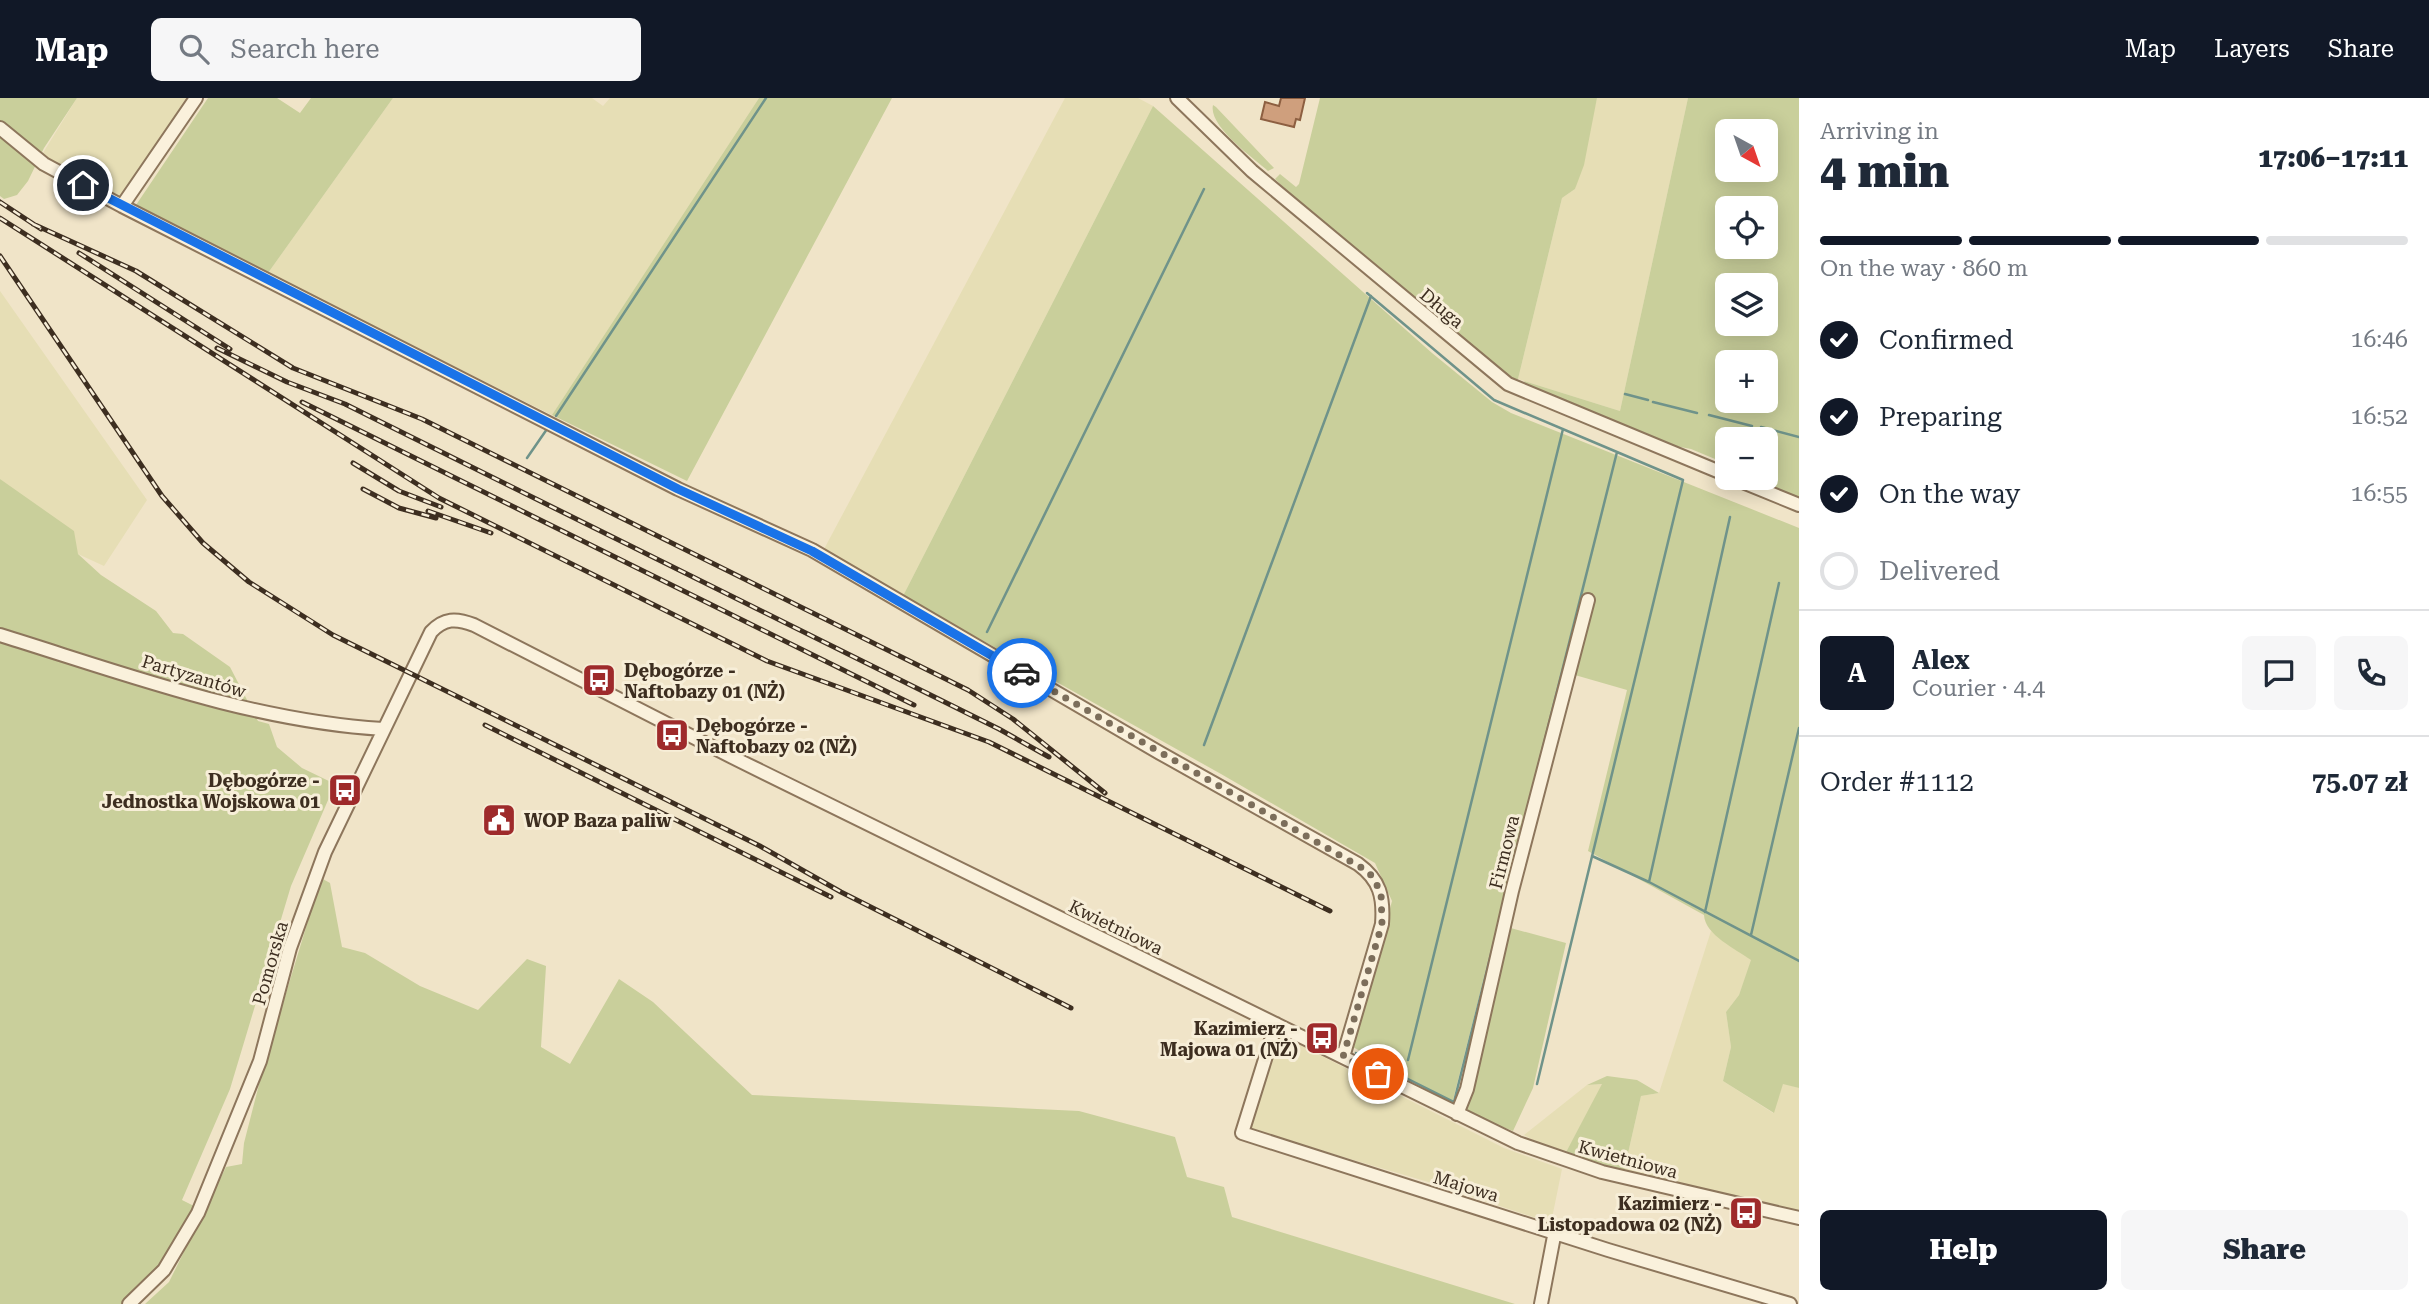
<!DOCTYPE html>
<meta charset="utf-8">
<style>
:root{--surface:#fff;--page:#f6f6f7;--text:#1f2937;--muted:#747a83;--line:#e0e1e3;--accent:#111827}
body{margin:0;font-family:"Roboto Serif",serif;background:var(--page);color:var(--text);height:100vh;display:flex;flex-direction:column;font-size:26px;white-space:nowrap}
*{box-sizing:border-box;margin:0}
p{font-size:23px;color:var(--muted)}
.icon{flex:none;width:38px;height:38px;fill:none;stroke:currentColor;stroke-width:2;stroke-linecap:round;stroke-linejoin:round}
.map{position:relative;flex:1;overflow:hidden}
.panel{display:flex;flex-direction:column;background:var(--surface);width:630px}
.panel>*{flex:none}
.needle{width:46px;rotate:140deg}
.buttons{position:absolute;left:1715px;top:21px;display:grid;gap:14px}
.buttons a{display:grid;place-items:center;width:63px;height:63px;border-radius:10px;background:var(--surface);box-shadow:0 4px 18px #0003;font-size:35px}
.pin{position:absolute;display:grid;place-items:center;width:60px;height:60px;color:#fff;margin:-30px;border:4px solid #fff;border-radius:50%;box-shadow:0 2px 7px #0007}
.courier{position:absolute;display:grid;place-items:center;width:70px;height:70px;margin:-35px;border:5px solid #1a73e8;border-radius:50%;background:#fff;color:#222;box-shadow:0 2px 9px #0007}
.head em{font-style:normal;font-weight:800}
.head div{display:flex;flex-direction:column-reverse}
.head{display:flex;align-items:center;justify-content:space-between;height:119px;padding:0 21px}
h1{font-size:46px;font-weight:800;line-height:52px}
.bar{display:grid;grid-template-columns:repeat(4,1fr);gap:10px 7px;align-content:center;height:84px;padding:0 21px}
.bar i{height:9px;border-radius:5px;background:var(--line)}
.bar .selected{background:var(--accent)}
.bar p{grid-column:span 4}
.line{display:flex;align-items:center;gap:18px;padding:0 21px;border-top:2px solid var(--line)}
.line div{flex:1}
.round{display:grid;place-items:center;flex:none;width:74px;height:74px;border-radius:10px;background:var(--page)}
ol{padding:0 21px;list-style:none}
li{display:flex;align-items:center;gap:21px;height:77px}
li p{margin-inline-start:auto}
li .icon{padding:7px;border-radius:50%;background:var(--accent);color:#fff;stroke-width:4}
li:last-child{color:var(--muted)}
li i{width:38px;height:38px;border:4px solid var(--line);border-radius:50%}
.button{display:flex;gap:14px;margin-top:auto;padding:14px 21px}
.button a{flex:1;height:80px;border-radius:10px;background:var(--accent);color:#fff;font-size:28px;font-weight:800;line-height:80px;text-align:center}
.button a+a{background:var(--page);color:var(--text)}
header{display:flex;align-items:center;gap:42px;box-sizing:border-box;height:98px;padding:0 35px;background:var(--accent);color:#fff}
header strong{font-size:33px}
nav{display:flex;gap:38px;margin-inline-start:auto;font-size:24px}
.search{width:490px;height:63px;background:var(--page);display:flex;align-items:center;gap:18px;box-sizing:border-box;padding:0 24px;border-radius:10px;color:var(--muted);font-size:26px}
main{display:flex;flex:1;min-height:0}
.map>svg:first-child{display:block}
</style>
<header>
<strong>Map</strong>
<div class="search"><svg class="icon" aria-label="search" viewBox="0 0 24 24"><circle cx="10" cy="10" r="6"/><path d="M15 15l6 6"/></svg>Search here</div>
<nav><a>Map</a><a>Layers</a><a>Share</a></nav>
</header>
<main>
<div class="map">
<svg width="1799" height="1206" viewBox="0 0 1799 1206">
<rect width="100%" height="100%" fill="#f0e4c8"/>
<path fill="#e6deb5" d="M77,0H190L121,99L41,58Z
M393,0H592L603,8L610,0H759L552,317L268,175Z
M1065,0H1138L1153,8L903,498L823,453Z
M1597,0H1688L1620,313L1518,281L1562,100L1575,91Z
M0,193L147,402L104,468L78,456L0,381Z
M1711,833L1752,862L1739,897L1726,914L1731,949L1723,983L1773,1015L1783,985L1799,990V1113L1706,1095L1624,1073L1641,998L1659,995Z
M1280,937L1504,1050L1562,1071L1551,1125L1425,1083L1251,1032Z
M1603,986L1564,1058L1524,1037L1587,987Z"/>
<path fill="#c9cf9b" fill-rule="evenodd" d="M0,0H77L44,50L28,83L17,97L4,101L0,98Z
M208,0H277L300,15L311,0H393L268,175L136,107Z
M759,0H892L687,383L552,317Z
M1320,0H1597L1584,67L1575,91L1562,100L1518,281L1514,282L1467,246L1300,105L1275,81L1280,76L1296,89L1299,86Z
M1688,0H1799V402L1759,380H1766V341H1727V366L1691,351L1665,346L1528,290L1524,283L1620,313ZM1727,33H1766V72H1727ZM1727,110H1766V149H1727ZM1727,187H1766V226H1727ZM1727,264H1766V303H1727Z
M1213,7L1216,9L1274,70L1268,73C1253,60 1208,28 1213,7Z
M1153,8L1432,255L1492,304L1511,315L1799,430V990L1783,986L1774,1015L1723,983L1731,949L1726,914L1739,897L1751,862C1736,851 1705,837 1704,817L1588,753L1627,592L1561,573L1452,1006L1353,949L1392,803L1375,765L1221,676L903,498Z
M0,381L74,433L78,456L101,477L156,513L173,535L183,536L230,569L258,623L269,626L277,649L302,670L335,686L291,788L230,991L182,1102L196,1109L159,1171L121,1206H0Z
M321,780L330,785L342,849L365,855L420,888L478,912L527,861L546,868L541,949L570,966L619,881L653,904L752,997L1079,1013L1175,1039L1187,1079L1224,1089L1232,1119L1515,1206H145L169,1184L226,1069L242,1066L244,1045L263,971Z
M1507,829L1566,845L1533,990L1513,1033L1464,1014Z
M1607,978L1637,982L1659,995L1641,998L1624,1073L1564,1058L1602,986L1587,987Z"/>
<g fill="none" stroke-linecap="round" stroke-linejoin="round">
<path stroke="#6f938a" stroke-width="2.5" d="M1367,195L1494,302L1617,354
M1625,296L1648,302
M1653,304L1697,315
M1709,317L1752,328
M556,318L766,0
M1761,329L1799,339
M527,360L547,331
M987,534L1204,91
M1204,647L1371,198
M1528,709L1617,354L1683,382L1537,986
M1592,758L1649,784L1799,863
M1649,784L1730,419
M1705,814L1779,485
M1751,837L1799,630
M1356,955L1454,1004L1498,828
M1408,962L1563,331"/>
</g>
<path fill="#cf9f7d" stroke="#8d5f41" stroke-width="2" d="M1281,0H1305L1300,22L1296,21L1294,29L1261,21L1265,4L1279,8Z
M497,708L512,716L501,736L486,729Z"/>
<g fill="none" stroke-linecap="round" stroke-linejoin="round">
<g stroke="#8d765c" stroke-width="16">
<path id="minor" d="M1177,0L1252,73L1508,286L1727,377
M0,30L44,66L122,108L678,391L812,452L1160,655L1358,766C1380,782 1384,799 1382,826L1343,959
M122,108L196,0
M1733,380L1799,407
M0,537C126,576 251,623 383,631
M1276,926L1242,1035L1608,1152L1790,1206
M1457,1016L1467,991L1512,793L1588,502
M129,1206L164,1172L198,1115L260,963L290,850L325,754L431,534C444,520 456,520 474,527L740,663L1518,1045L1602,1074L1799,1120
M1541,1206L1555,1133"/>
</g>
<use href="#minor" stroke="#faf1dc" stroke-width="12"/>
<g stroke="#3d2e20" stroke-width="5">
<path id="rail" d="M0,104L41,131
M0,120L439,400L767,563L989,644L1330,813
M33,126L136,173L293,270L422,321L968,592L1013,621L1105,695
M79,155L230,251
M0,158L162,398L203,445L249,484L333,537L760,748L841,794L1071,910
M217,250L287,284L345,306L999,631L1049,659
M302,304L914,607
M353,365L399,393L441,409
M363,391L399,410L436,420
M428,413L491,435
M485,627L831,799"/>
</g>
<use href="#rail" stroke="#f7eed8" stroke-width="2.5" stroke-dasharray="8" stroke-linecap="butt"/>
</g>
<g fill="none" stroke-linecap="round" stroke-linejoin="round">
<path stroke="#7c6e5b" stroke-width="7" stroke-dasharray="0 12.6" d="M1022,575L1369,774L1381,794L1382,826L1343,959L1378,976"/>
<path stroke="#1a73e8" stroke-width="9" d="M83,87L678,391L812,453L1022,575"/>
</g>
<defs>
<g id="bus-square" transform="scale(1.75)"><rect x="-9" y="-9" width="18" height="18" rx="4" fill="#9e2a2b" stroke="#f7eed8"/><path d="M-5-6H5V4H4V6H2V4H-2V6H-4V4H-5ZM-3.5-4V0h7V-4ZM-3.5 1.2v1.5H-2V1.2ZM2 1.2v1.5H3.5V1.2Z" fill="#fff"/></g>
<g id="civic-square" transform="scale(1.75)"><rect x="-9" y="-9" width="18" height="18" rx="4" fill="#9e2a2b" stroke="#f7eed8"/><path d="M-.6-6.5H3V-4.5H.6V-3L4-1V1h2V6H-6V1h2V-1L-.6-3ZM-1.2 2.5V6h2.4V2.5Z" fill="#fff"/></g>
</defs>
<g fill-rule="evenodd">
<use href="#bus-square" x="599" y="582"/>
<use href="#bus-square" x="672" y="637"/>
<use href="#bus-square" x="345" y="692"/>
<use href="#civic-square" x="499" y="722"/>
<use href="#bus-square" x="1322" y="940"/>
<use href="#bus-square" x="1746" y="1115"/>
</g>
<g text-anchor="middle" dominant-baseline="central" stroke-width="6" stroke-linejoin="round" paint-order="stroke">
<g font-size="18" fill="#3d2e20" stroke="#f7eed8">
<text transform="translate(1442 210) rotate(40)">Długa</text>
<text transform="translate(194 578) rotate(17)">Partyzantów</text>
<text transform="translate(1504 754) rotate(-76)">Firmowa</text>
<text transform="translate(1116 829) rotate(26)">Kwietniowa</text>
<text transform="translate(270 865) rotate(-74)">Pomorska</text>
<text transform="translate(1628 1061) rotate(15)">Kwietniowa</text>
<text transform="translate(1466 1088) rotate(17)">Majowa</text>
</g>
<g font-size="18" font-weight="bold" fill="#3d2e20" stroke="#f7eed8" text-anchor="start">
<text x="624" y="572">Dębogórze -<tspan x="624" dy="21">Naftobazy 01 (NŻ)</tspan></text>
<text x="696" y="627">Dębogórze -<tspan x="696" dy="21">Naftobazy 02 (NŻ)</tspan></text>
<text x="320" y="682" text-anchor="end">Dębogórze -<tspan x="320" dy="21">Jednostka Wojskowa 01</tspan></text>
<text x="524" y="722">WOP Baza paliw</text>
<text x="1298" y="930" text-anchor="end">Kazimierz -<tspan x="1298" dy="21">Majowa 01 (NŻ)</tspan></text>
<text x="1722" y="1105" text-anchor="end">Kazimierz -<tspan x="1722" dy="21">Listopadowa 02 (NŻ)</tspan></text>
</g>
</g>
</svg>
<div class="buttons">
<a><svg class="needle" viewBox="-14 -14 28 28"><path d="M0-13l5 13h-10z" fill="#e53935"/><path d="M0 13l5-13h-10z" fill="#747a83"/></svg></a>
<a><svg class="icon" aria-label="locate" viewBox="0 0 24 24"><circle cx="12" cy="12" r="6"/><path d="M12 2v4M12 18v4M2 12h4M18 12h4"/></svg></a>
<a><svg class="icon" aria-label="layers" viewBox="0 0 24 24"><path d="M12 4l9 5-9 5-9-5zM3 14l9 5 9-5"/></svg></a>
<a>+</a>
<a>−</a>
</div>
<div class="pin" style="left:1378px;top:976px;background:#ea580c"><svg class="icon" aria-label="bag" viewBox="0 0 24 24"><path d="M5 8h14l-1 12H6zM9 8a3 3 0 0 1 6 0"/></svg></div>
<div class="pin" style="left:83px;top:87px;background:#1f2937"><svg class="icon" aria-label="home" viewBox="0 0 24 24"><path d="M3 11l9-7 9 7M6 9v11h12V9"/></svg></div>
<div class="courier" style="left:1022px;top:575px"><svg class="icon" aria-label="car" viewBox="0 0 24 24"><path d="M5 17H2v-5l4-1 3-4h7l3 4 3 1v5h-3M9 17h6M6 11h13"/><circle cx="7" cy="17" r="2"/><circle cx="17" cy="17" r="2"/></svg></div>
</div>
<section class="panel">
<div class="head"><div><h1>4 min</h1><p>Arriving in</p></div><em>17:06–17:11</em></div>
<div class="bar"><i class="selected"></i><i class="selected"></i><i class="selected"></i><i></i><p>On the way · 860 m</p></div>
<ol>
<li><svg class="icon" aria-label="check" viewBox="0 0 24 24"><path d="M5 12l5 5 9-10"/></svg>Confirmed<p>16:46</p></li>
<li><svg class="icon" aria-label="check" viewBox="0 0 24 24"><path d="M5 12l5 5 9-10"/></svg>Preparing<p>16:52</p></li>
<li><svg class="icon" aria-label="check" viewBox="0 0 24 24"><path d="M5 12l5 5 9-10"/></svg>On the way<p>16:55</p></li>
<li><i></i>Delivered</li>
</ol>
<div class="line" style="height:126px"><b class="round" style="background:var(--accent);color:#fff">A</b><div><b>Alex</b><p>Courier · 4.4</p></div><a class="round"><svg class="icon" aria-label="chat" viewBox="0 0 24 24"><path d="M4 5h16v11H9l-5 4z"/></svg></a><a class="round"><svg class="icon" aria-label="phone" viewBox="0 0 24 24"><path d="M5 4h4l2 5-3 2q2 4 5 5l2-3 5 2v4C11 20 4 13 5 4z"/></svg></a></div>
<div class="line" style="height:91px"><div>Order #1112</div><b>75.07 zł</b></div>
<div class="button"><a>Help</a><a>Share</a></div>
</section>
</main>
